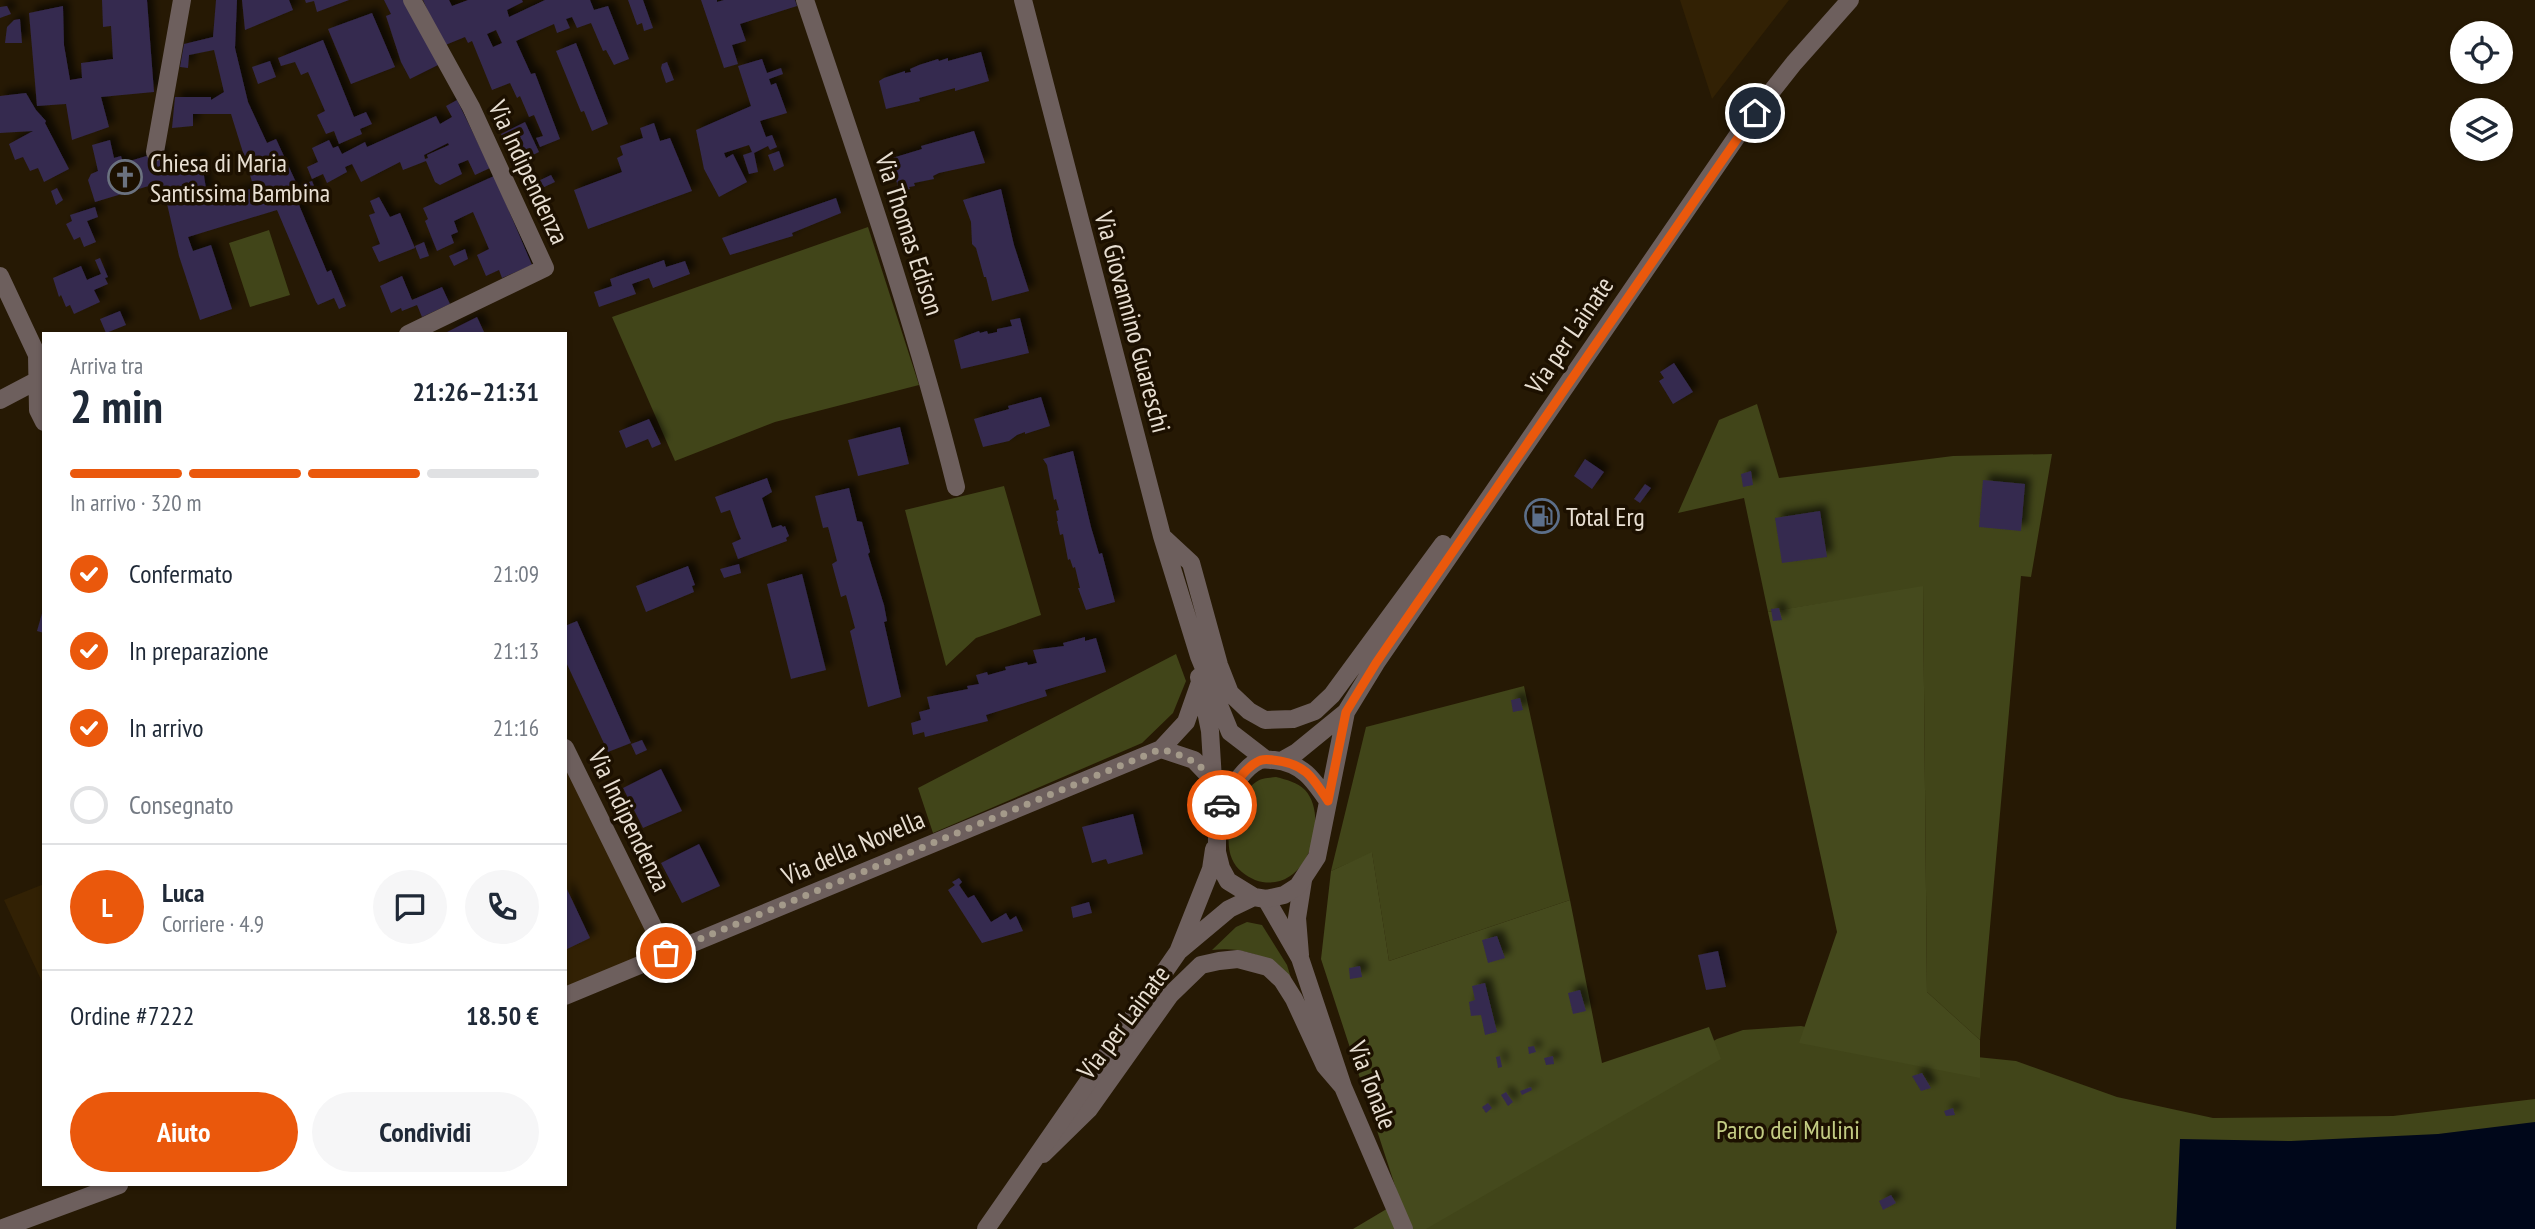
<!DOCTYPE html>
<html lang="it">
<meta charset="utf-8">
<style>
:root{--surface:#fff;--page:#f6f6f7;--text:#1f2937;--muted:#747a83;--line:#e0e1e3;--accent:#ea580c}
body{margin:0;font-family:"PT Sans Narrow",sans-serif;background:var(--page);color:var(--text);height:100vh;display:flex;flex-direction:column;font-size:26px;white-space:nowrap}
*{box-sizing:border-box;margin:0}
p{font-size:23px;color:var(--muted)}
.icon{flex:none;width:38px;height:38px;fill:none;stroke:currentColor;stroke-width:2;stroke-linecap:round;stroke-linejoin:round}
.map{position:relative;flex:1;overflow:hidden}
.panel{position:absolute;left:42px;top:332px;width:525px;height:854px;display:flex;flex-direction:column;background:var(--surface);border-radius:0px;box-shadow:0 2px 5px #0004}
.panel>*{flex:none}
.controls{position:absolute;left:2450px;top:21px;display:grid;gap:14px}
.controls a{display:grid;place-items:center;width:63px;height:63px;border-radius:50%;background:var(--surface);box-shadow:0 2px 5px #0004;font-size:35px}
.pin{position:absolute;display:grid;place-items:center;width:60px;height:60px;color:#fff;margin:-30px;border:4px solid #fff;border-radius:50%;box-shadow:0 2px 7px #0007}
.courier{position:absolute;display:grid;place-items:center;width:70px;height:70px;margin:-35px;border:5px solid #ea580c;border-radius:50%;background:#fff;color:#222;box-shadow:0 2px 9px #0007}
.headline em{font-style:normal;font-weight:800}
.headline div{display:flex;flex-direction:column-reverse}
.headline{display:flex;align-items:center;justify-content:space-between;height:119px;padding:0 28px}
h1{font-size:46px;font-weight:800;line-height:52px}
.bar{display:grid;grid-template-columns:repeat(4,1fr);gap:10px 7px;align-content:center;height:84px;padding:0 28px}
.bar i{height:9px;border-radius:5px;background:var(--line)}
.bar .active{background:var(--accent)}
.bar p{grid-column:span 4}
.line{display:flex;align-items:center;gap:18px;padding:0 28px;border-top:2px solid var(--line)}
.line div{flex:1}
.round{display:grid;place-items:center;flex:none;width:74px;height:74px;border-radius:37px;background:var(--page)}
ol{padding:0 28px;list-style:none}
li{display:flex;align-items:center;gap:21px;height:77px}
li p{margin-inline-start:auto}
li .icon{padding:7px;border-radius:50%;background:var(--accent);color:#fff;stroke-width:4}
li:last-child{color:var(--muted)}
li i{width:38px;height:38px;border:4px solid var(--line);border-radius:50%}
.action{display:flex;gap:14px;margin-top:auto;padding:14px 28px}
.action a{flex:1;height:80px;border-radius:42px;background:var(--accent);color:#fff;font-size:28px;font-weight:800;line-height:80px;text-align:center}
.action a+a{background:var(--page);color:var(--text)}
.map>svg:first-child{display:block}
</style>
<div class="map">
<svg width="2535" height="1229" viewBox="0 0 2535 1229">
<defs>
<filter id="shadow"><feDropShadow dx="6" dy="-6" stdDeviation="3.5" flood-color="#0009"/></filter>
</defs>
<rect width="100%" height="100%" fill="#261904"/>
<path fill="#322104" d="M1680,0H1789L1712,99Z
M565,762L657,950L565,989Z
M44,884V986L4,900Z"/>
<path fill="#414519" d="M868,227L919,385L775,422L675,461L612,317Z
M269,230L290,295L250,307L229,243Z
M1757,404L1779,478L1953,456L2052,454L2031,577L2021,576L1980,1040L1927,992L1923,587L1768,612L1744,498L1678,513L1719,420Z
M1004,486L1041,615L976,638L946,666L905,510Z
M1176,654L1186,681L1173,713L1142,743L933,833L918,788Z
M1524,686L1570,900L1389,961L1372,853L1331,871L1366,727Z
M1276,777C1287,780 1297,782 1305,790C1331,818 1306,898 1255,880C1246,876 1236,869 1232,859C1222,836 1235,797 1256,782C1261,778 1269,778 1276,777Z
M1247,922L1262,925L1287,965L1291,978C1270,956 1242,946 1212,950L1236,927Z
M1801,1026L1918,1051L2016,1061L2117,1097L2213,1118L2393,1116L2535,1099V1229H1418L1665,1068L1717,1039L1743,1030Z"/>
<path fill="#454a1d" d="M1923,586L1927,992L1980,1040V1078L1799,1043L1837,932L1768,612Z
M1372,852L1389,961L1570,900L1602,1063L1709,1027L1721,1059L1426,1229H1353L1400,1201L1321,959L1331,871Z"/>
<path fill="#00071a" d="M2535,1122V1229H2176L2180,1139L2291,1141L2438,1134Z"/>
<path fill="#352a4f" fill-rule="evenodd" filter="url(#shadow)" d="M102,0H147L154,92L101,97L109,127L72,140L66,104L37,106L29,13L63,6L64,45L70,80L82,78L81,63L113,59L111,26L103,27Z
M216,0H237L235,48L248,102L267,143L276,139L277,141L300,191L289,195L292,202L297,200L327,272L331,270L346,306L339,309L334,298L318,305L316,302L277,210L188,237L193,251L211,245L232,309L200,320L179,256L162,182L95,202L88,180L91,174L98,171L92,145L110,140L114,158L121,156L123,163L160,152L164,168L201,157L208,201L254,188L231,114H193V126L172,128L175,97H211V100L224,92L214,50L189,55L188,68L180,67L184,44L213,37Z
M242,0H289L293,10L245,30Z
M305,0H349L317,12L314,1L306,3Z
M384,0H407L438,65L410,79L401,62L386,16L391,14Z
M423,0H449L452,6L468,0H522L523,2L507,10L509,17L545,0H590L594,10L608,6L629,59L614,65L606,50L603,51L591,23L577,28L572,17L566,19L570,28L557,33L554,24L516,41L531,74L535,73L560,139L540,147L536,138L543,136L534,115L529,117L520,96L517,98L510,83L492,90L472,41L468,43L465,37L443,46ZM496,30L502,43L493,47L487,34Z
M628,0H643L653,28L644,31L642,23L637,25Z
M701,0H717V2L724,0H795L797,6L740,24L746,41L732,45L738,64L724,68Z
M7,6L11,14L0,18V7Z
M372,13L395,67L351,84L328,29Z
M20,19L22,43H5L7,27L14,20Z
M323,40L354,117L366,112L372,124L360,129L362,134L339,144L334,131L326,134L317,115L325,111L308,72L301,75L295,62L281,66L278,58Z
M576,43L608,124L592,131L584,111L581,112L556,51Z
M981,52L989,81L955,91V88L919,98L920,101L886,109L879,81L884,78L905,71V73L911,72L910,69L919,65L938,59L939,61L948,58V61Z
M762,59L767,73L781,68L783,74L769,79L771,85L776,83L787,113L760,121L766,137L772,135L777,147L770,150L768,146L754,153L758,172L749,174L743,155L752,152L749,145L724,153L726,158L733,154L747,182L719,197L704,169L696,130L751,106L738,66Z
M270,61L276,77L258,84L252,67Z
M667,62L674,80L666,83L661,68L662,64Z
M26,93L36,110L46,121L45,123L69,169L44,182L38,168L30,171L23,157L15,160L9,144L33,131L0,133V96Z
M457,100L490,168L475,175L468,160L458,164L462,174L440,185L435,182L426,161L403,170L400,162L361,182L352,164L345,167L347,172L327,183L323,174L312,179L307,167L318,162L312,148L329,140L333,148L338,146L342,154L365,142L367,147L436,116L440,124L452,117L446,106ZM448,143L449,145L427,155L428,158L425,159L424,155Z
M525,122L539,152L514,164L501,134Z
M654,123L660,141L670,138L692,191L588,229L574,190L622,172L617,158L623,155L620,146L643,138L640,128Z
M974,131L985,163L939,173L933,176L934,179L914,183L915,186L909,187L910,189L900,192L889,159L922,149L921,146Z
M779,151L784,166L774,171L768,155Z
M551,175L555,182L540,189L536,182Z
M494,176L532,265L502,278L499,270L486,276L477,255L489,249L473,212L454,221L458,232L451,235L454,243L437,251L425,221L428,219L423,208Z
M312,181L317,193L308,197L303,184Z
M57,188L63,200L56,205L51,191Z
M1001,189L1014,245L1029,291L992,301L986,277H984L976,248L972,244L971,222L963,200Z
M379,197L390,217L400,213L415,248L379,262L372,247L380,244L369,215L375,213L370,201Z
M836,198L841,213L792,233L793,236L730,255L722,238Z
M95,207L98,217L87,221L96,242L84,247L80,237L74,240L66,224L72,221L70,215Z
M424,242L429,256L420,259L415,246Z
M465,249L468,259L454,266L449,256Z
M100,258L108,277L105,278L108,284L94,290L100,302L74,314L70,305L66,307L61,295L59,297L53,278L81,266L87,280L89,279L101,274L95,260Z
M664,260L666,267L685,261L690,274L653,288L649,278L632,284L636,294L599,307L594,292L612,286L610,279Z
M402,276L412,300L442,287L450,304L422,317L417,305L402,311L401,308L391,313L380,286Z
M120,311L126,325L106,333L100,319Z
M477,317L485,334H443Z
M1020,318L1029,353L961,369L954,340L979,331L980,333L987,331L988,334L997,332V329L1012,326L1010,320Z
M1674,363L1693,392L1673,404L1659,381L1664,378L1660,372Z
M1041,397L1050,426L1025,434V432L1017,435L1009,441L983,447L974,419L1009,409L1008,406Z
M649,419L661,444L652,448L648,439L626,448L619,431Z
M900,427L909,464L858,476L848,440Z
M1073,451L1091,527L1099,554L1102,553L1115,602L1086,610L1078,588H1080L1075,567L1073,568L1070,559L1068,560L1063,534L1060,535L1057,521H1058L1056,511L1059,510L1056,499L1054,500L1047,465L1043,459Z
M1585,459L1604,472L1592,489L1574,476Z
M1751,471L1753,485L1743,487L1741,474Z
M767,478L772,492L762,498L772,528L781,525L783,527L785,526L789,536L786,538L787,541L738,559L732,543L741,539L736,527L730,510L721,513L715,497Z
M1983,480L2025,484L2021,531L1979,527Z
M1645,484L1651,488L1640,503L1634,499Z
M849,488L857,521L862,522L870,552L868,554L884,605L887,621L884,622L901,697L868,707L850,631L855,628L846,595L841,597L832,564L837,561L828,527L823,528L815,496Z
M1820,511L1827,557L1782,563L1775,518Z
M739,564L741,573L724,578L720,569Z
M688,566L695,585L692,586L694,592L646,612L636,586Z
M802,574L826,670L791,679L767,584Z
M1779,608L1782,620L1773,621L1771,609Z
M43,610H44V633L37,631Z
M577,621L631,743L608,752L565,660V626Z
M1085,637V641L1096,638L1106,672L1045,690L1047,696L986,715L988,721L925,737L924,732L913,735L911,723L921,720L919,712L930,709L927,697L968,689L967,686L979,684L976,675L987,672L988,675L1006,670L1005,667L1027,662L1028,665L1037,663L1033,650L1064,646L1063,643Z
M1520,698L1523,710L1513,712L1511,700Z
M642,740L647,750L636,755L631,744Z
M661,769L682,811L643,828L623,788Z
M1133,814L1143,854L1108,864L1106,859L1092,863L1082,827Z
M699,844L720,886L682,903L661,863Z
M959,878L962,882L959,885L968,898L974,895L991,922L1006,913L1010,920L1016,916L1023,931L982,943L948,890L955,885L952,882Z
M565,885L590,938L565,950Z
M1089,902L1092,913L1073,918L1071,907Z
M1497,936L1505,958L1488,963L1482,940Z
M1718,951L1726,987L1706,990L1698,955Z
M1360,966L1362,977L1350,979L1349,968Z
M1485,983L1497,1032L1485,1035L1481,1015L1471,1016L1469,1002L1475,1000L1472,986Z
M1580,990L1586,1011L1573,1014L1568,993Z
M1534,1046L1536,1052L1529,1054L1528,1047Z
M1500,1056L1502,1067L1498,1068L1496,1057Z
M1553,1056L1554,1064L1546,1065L1544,1058Z
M1922,1073L1931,1088L1921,1091L1912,1076Z
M1531,1087L1532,1090L1522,1095L1520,1091Z
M1506,1092L1513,1102L1508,1106L1501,1095Z
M1488,1103L1492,1108L1486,1113L1482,1107Z
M1953,1108L1955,1115L1946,1116L1944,1111Z
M1891,1195L1896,1203L1883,1210L1879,1201Z"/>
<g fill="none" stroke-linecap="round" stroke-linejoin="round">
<path stroke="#6d5f5d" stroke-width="18" d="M805,0C859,161 915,322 956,487
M155,152L182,0
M0,276L37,355L38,410L44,422
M408,334L545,268L471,107L412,0
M0,400L38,380
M565,748L666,953
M1266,899L1300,958L1343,1087L1404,1229
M1300,955L1297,918L1303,880
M1043,1154L1089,1109L1170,995L1201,965L1219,961L1238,959L1268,967L1282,980L1294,999L1325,1066L1343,1087"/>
<path stroke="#6d5f5d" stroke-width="18" d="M1023,0L1162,536L1199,656L1230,732L1265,759
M1164,538L1191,563L1219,665L1230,693L1249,711L1265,720L1293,719L1315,711L1332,695L1443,544
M1199,677L1210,731L1213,780
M1161,749L1194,760L1213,780L1217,794V852L1221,868L1228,881L1254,897L1266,899L1284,895L1298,886L1317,857L1346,712L1376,663L1742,129L1794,63L1850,0
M1161,749L1186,722L1199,685
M1281,761L1297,752L1346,712
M1217,812C1228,796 1241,769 1258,761C1263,758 1269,760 1274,760C1302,763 1313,779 1328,801
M1180,950L1229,909L1254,897
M565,996L1161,749
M0,1229L119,1185
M986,1229L1178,952L1211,869L1214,849"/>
</g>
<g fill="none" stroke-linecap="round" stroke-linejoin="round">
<path stroke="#a49a8a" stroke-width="7" stroke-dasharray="0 12.6" d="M666,953L1161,749C1198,760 1217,770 1217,812L1222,805"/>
<path stroke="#ea580c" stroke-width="9" d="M1222,805C1231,791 1242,770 1257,762C1261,759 1267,759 1273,760C1304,763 1312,776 1328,801L1346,712L1376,663L1755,113"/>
</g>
<defs>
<g id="church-ring" transform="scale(1.75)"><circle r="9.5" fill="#1c1000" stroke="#6b7280" stroke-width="1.5"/><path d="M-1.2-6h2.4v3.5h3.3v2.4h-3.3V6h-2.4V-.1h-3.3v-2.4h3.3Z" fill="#6b7280"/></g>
<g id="fuel-ring" transform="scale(1.75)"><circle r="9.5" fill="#1c1000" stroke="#5c6f8a" stroke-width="1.5"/><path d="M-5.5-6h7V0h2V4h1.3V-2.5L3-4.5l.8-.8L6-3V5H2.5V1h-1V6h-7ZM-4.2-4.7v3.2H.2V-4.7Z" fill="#5c6f8a"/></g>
</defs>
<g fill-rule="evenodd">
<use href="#church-ring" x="125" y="177"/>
<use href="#fuel-ring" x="1542" y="516"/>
</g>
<g text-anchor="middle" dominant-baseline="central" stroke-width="7" stroke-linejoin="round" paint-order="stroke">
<g font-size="26" fill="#e8dfd2" stroke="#1c1000" text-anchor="start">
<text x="150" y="162">Chiesa di Maria<tspan x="150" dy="30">Santissima Bambina</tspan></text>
<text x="1566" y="516">Total Erg</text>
</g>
<g font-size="26" fill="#e8dfd2" stroke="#1c1000">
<text transform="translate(529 172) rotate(65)">Via Indipendenza</text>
<text transform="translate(910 234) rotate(72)">Via Thomas Edison</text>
<text transform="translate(1133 322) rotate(75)">Via Giovannino Guareschi</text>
<text transform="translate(1569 335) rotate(-56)">Via per Lainate</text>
<text transform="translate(630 820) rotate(64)">Via Indipendenza</text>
<text transform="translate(853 847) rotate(-23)">Via della Novella</text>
<text transform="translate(1123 1022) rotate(-53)">Via per Lainate</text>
<text transform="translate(1373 1085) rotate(69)">Via Tonale</text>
</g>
<g font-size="26" fill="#c3cc83" stroke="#1c1000">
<text x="1788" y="1129">Parco dei Mulini</text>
</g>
</g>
</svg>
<div class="controls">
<a><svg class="icon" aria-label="locate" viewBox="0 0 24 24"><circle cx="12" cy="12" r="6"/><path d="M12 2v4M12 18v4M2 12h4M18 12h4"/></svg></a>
<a><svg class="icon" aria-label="layers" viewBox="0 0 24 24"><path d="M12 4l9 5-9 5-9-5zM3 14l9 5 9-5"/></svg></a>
</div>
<div class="pin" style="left:666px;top:953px;background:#ea580c"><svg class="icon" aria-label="bag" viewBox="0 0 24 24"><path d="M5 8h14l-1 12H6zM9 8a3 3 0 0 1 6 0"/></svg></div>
<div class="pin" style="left:1755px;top:113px;background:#1f2937"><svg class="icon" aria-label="home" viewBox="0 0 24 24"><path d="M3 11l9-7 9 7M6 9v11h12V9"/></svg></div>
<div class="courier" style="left:1222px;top:805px"><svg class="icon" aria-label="car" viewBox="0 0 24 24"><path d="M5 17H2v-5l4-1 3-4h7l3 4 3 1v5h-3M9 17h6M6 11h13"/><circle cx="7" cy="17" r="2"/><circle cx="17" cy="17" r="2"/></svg></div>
<section class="panel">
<div class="headline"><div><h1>2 min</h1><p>Arriva tra</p></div><em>21:26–21:31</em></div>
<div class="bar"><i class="active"></i><i class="active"></i><i class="active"></i><i></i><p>In arrivo · 320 m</p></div>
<ol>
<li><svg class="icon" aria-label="check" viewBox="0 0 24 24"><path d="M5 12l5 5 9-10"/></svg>Confermato<p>21:09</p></li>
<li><svg class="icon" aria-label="check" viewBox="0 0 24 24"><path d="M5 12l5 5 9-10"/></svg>In preparazione<p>21:13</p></li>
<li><svg class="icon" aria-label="check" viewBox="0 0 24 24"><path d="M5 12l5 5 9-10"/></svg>In arrivo<p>21:16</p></li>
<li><i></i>Consegnato</li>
</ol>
<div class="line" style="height:126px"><b class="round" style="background:var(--accent);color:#fff">L</b><div><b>Luca</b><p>Corriere · 4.9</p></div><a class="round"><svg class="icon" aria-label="chat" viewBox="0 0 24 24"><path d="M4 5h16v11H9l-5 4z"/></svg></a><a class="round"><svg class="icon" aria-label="phone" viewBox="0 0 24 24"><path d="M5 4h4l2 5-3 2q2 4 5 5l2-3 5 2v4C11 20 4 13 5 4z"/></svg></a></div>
<div class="line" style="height:91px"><div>Ordine #7222</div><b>18.50 €</b></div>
<div class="action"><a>Aiuto</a><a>Condividi</a></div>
</section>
</div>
